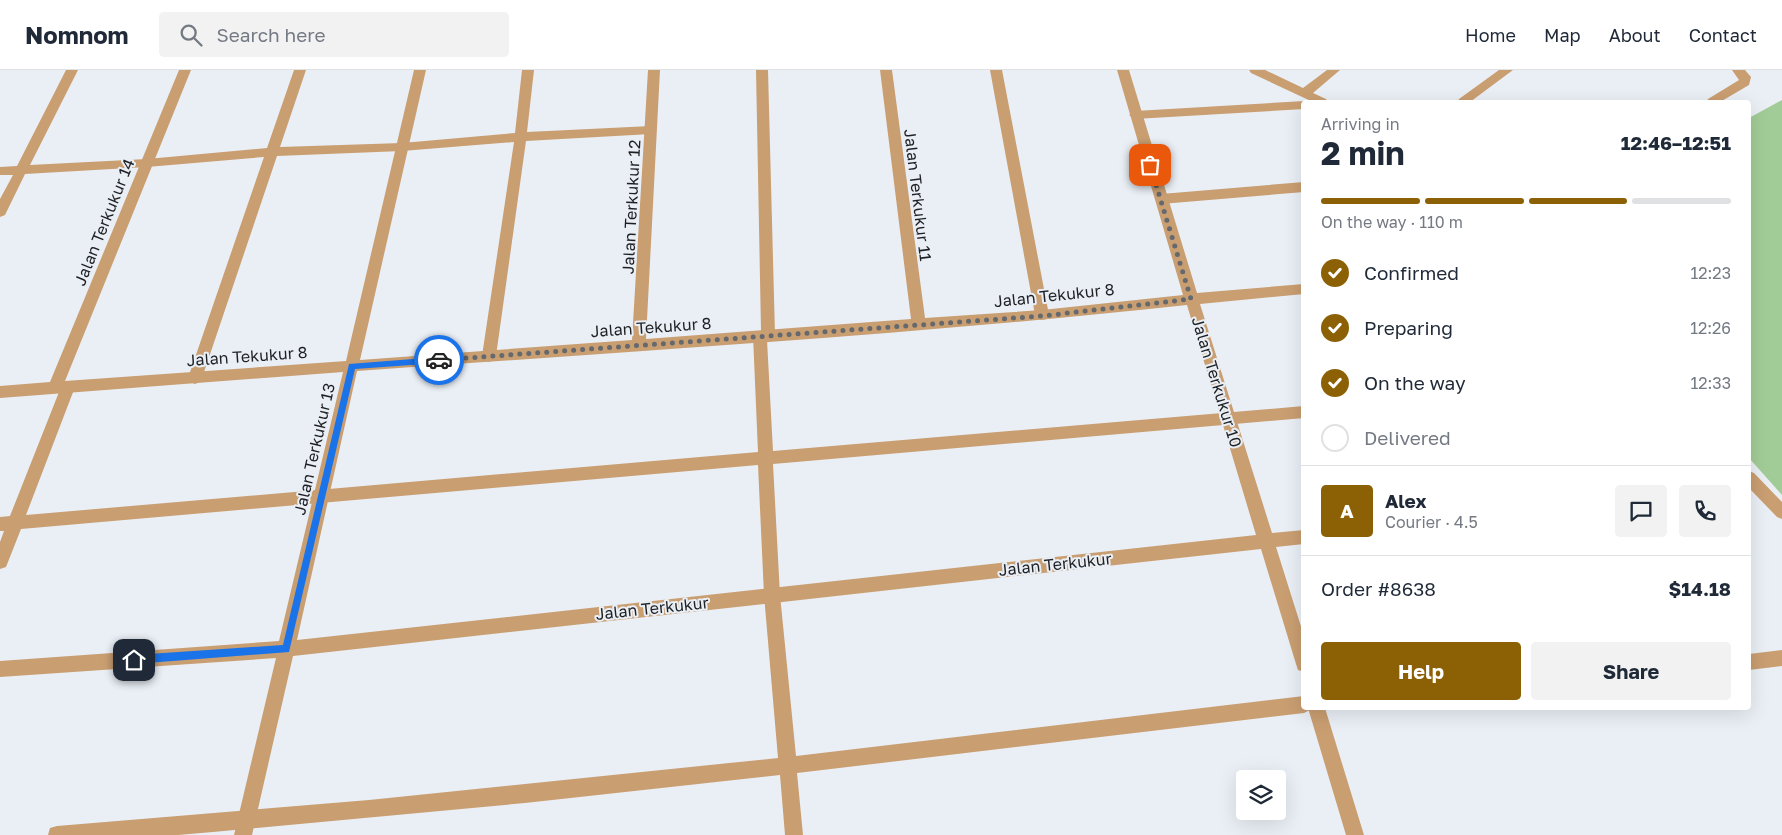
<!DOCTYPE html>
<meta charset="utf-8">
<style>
:root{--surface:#fff;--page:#f2f2f3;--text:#1f2937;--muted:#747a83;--line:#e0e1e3;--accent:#8c6105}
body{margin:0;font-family:"Golos Text",sans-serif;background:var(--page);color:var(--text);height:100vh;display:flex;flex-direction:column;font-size:19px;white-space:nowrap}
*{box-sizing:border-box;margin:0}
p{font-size:16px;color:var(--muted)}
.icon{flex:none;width:28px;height:28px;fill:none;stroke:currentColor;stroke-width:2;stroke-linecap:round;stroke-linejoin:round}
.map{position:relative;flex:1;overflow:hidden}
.panel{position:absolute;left:1301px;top:30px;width:450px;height:610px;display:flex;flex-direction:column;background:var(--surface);border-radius:5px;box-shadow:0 5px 20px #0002}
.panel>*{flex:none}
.controls{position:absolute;left:1236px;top:700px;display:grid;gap:10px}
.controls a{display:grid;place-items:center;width:50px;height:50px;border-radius:5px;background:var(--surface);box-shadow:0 5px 20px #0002;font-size:25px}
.pin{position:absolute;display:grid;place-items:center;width:42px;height:42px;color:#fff;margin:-21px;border-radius:10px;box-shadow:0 2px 8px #0006}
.courier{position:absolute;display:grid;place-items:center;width:50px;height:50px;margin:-25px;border:4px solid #1a73e8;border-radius:50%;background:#fff;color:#222;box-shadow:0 1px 6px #0007}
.head em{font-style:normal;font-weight:700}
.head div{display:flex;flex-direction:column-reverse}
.head{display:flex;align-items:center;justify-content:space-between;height:85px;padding:0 20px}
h1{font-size:32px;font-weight:700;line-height:38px}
.bar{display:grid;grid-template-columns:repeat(4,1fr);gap:8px 5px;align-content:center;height:60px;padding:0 20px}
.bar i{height:6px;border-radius:4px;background:var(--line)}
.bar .current{background:var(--accent)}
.bar p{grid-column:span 4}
.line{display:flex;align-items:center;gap:12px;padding:0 20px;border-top:1px solid var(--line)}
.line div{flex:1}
.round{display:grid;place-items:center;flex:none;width:52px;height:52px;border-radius:5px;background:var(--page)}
ol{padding:0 20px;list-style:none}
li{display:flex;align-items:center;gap:15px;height:55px}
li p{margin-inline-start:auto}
li .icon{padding:5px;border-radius:50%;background:var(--accent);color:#fff;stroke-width:4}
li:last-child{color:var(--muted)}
li i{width:28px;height:28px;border:2px solid var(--line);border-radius:50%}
.action{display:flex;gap:10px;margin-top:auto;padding:10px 20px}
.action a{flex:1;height:58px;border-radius:5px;background:var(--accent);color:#fff;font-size:20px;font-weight:700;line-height:58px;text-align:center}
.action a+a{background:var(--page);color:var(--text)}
header{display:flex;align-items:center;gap:30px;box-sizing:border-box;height:70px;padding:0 25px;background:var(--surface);border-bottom:1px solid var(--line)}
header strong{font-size:24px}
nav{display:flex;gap:28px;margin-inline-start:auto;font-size:18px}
.search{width:350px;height:45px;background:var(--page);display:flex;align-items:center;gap:12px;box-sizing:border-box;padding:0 18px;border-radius:5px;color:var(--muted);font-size:19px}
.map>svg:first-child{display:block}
</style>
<header>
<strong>Nomnom</strong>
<div class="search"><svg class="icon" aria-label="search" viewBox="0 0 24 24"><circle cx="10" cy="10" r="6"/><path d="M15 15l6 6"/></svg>Search here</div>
<nav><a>Home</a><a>Map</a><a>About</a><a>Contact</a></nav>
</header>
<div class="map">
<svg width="1782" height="765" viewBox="0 0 1782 765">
<rect width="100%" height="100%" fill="#eaeff6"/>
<path fill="#a2cc97" d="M1782,30V425L1749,388V48Z"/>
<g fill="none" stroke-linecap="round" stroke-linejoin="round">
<path fill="#c99e71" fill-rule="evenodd" d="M66,0H78L30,95L147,89L267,78L294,0H306L280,77L402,73L515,63L522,0H534L527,62L651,56L657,60L651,64L526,71L496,286L494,290L489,292L484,290L482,286L514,72L402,81L277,86L202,308L200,312L195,314L190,312L188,308L264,87L147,97L25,104L5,145L0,147V129L13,105H0V97L17,96Z
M756,0H768L775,265L773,269L767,270L773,381L1304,336V348L773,394L780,525L796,686L1304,626V638H1311L1310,640L1304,643L797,703L803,765H785L780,705L525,733L213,762L178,765H48L50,758L57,756L369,730L778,688L764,525L758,395L21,459L6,497L0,499V472L4,461H0V447L10,446L61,317L63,313L68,311L73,313L75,317L26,445L758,382L753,266L755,262L761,261Z
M990,0H1002L1049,245L1047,249L1042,250L1037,249L1035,245Z
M1499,0H1513L1470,32H1457L1459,29Z
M1304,31L1308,32H1304V39L1135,49L1129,45L1135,41Z
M1304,112V122L1161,134L1157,132L1155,129L1157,126L1161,124Z
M1782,580V596L1749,600V584Z"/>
<path fill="#c99e71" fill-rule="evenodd" d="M179,0H191L65,311L346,291L414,0H426L360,290L632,270L648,0H660L646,269L911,249L880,0H892L925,248L1042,240L1183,225L1117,0H1129L1197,223L1304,214V224L1200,234L1272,463L1304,460V474L1276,477L1304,566V602L1298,600L1296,594L1261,479L293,586L252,765H234L276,588L0,607V591L279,571L343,302L0,328V316L50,312ZM1187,235L1256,465L297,570L357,301C634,281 911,265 1187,235Z
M1249,0H1265L1303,18L1327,0H1340L1313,23L1326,29L1328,32H1313L1251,3Z
M1732,0H1745L1751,7L1749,15L1720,32H1706L1708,29L1739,10Z
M1749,401L1754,403L1782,432V449L1777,447L1749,418Z
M1308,638H1325L1364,765H1346Z"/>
</g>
<path fill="#1a73e8" d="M439,287L443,290L439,293L355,299L289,582L134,594L130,593V587L134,585L283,575L349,294Z"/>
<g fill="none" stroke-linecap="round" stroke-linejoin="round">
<path stroke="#65686d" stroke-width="5" stroke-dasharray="0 9" d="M439,290L1042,246L1191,229L1150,95"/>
</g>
<g text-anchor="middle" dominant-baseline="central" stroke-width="4" stroke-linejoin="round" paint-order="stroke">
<g font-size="16" fill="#1e2023" stroke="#eaeff6">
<text transform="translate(918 125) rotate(83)">Jalan Terkukur 11</text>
<text transform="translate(631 137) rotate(-87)">Jalan Terkukur 12</text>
<text transform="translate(104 152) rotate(-68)">Jalan Terkukur 14</text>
<text transform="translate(1054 225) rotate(-6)">Jalan Tekukur 8</text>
<text transform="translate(651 257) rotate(-4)">Jalan Tekukur 8</text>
<text transform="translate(247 286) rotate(-4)">Jalan Tekukur 8</text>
<text transform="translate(1217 312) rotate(73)">Jalan Terkukur 10</text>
<text transform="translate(314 379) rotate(-77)">Jalan Terkukur 13</text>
<text transform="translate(1055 494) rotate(-6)">Jalan Terkukur</text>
<text transform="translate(652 538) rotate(-6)">Jalan Terkukur</text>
</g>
</g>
</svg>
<div class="controls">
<a><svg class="icon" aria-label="layers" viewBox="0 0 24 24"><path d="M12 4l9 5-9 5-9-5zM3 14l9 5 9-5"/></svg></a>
</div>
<div class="pin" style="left:1150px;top:95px;background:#ea580c"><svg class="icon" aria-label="bag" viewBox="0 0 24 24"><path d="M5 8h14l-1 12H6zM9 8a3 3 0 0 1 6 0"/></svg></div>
<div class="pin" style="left:134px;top:590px;background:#1f2937"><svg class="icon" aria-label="home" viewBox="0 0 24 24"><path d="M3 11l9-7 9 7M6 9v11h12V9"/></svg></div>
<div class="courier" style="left:439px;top:290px"><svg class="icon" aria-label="car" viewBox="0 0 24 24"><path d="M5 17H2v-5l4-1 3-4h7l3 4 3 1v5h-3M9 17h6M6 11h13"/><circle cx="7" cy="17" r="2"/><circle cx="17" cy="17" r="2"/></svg></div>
<section class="panel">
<div class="head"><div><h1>2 min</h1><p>Arriving in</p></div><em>12:46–12:51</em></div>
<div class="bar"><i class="current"></i><i class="current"></i><i class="current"></i><i></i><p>On the way · 110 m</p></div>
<ol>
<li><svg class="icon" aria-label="check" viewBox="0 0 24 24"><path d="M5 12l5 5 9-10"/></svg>Confirmed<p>12:23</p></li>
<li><svg class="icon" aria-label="check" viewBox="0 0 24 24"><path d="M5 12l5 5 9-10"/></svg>Preparing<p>12:26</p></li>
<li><svg class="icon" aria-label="check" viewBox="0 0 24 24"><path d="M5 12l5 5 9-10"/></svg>On the way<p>12:33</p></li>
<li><i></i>Delivered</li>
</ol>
<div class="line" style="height:90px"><b class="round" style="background:var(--accent);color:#fff">A</b><div><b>Alex</b><p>Courier · 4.5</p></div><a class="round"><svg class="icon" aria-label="chat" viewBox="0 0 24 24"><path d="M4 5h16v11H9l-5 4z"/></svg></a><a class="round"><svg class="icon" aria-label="phone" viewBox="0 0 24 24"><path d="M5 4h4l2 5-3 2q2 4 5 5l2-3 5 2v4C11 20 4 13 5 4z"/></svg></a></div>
<div class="line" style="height:65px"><div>Order #8638</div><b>$14.18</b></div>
<div class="action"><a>Help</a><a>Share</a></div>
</section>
</div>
